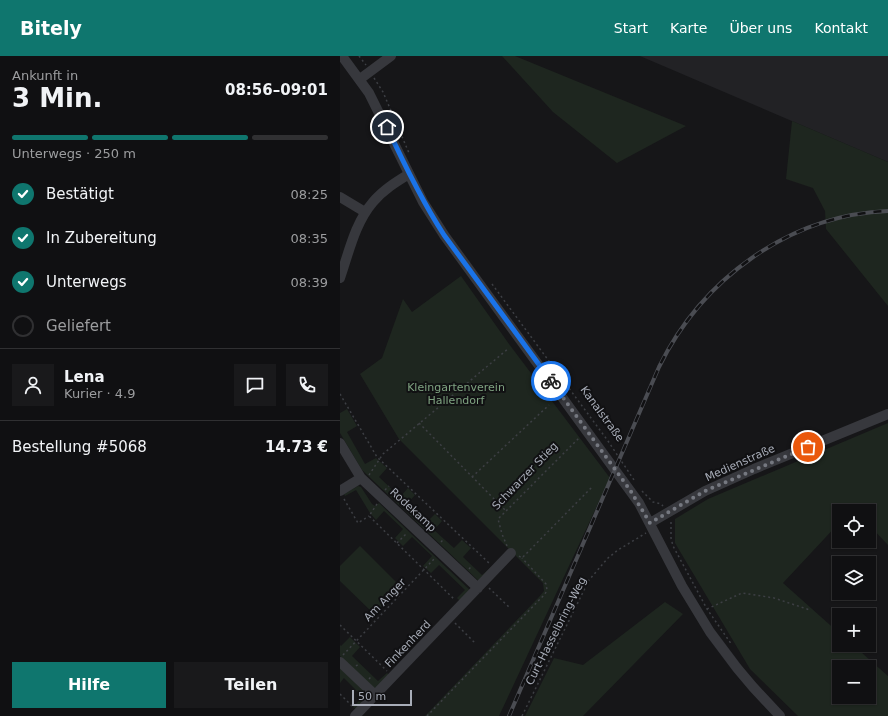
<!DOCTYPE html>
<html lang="de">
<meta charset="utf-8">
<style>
:root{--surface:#101012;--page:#19191b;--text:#f1f3f6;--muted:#9c9d9f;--line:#303032;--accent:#0f766e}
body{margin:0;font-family:"DejaVu Sans",sans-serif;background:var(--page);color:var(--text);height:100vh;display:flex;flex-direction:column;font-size:15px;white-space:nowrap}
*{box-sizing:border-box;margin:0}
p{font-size:13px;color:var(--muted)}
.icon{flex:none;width:22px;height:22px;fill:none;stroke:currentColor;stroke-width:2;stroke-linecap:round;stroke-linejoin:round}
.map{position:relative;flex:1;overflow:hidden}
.side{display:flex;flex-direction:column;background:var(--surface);width:340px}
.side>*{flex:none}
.buttons{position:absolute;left:492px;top:448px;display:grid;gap:8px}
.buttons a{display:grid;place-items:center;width:44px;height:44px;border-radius:0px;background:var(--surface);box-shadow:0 1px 3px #0004,0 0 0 1px var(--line);font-size:20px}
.scale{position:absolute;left:12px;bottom:10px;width:60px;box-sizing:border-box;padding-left:4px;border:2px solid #a8adb8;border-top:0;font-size:11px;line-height:14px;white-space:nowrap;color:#a8adb8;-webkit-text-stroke:3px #111113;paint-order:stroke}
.pin{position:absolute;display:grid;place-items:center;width:34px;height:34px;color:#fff;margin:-17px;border:2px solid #fff;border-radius:50%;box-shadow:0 1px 4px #0007}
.courier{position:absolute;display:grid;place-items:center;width:40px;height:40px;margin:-20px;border:3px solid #1a73e8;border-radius:50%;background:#fff;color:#222;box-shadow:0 1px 5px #0007}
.overview em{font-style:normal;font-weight:600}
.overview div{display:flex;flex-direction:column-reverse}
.overview{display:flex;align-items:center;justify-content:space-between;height:68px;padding:0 12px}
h1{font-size:26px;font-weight:600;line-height:30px}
.bar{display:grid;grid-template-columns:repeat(4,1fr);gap:6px 4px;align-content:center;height:48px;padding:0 12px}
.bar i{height:5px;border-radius:3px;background:var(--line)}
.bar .active{background:var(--accent)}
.bar p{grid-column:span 4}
.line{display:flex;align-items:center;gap:10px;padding:0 12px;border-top:1px solid var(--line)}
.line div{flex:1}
.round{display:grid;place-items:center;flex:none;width:42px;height:42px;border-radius:0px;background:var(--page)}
ol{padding:0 12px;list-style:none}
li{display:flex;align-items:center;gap:12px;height:44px}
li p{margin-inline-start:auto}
li .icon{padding:4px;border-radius:50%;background:var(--accent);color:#fff;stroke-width:4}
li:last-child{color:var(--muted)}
li i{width:22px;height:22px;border:2px solid var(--line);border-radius:50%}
.action{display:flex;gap:8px;margin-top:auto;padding:8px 12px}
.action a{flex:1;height:46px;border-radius:0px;background:var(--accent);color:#fff;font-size:16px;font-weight:600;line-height:46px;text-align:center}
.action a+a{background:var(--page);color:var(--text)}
header{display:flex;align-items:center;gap:24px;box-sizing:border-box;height:56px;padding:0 20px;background:var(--accent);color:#fff}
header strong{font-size:19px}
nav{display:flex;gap:22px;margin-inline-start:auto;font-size:14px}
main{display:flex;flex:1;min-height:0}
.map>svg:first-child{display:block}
</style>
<header>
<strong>Bitely</strong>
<nav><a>Start</a><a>Karte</a><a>Über uns</a><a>Kontakt</a></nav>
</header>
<main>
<section class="side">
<div class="overview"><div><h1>3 Min.</h1><p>Ankunft in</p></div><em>08:56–09:01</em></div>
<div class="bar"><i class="active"></i><i class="active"></i><i class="active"></i><i></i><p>Unterwegs · 250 m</p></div>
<ol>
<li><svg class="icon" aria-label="check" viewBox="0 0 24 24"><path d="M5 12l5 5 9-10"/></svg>Bestätigt<p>08:25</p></li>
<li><svg class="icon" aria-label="check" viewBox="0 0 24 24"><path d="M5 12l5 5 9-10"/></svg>In Zubereitung<p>08:35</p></li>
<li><svg class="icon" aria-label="check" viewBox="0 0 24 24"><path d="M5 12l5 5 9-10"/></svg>Unterwegs<p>08:39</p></li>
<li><i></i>Geliefert</li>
</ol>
<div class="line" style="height:72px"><a class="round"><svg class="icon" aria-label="person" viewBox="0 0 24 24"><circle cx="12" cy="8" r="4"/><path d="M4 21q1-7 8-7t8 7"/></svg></a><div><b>Lena</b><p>Kurier · 4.9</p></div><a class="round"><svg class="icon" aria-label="chat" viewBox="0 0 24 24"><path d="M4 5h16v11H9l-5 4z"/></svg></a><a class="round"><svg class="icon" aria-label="phone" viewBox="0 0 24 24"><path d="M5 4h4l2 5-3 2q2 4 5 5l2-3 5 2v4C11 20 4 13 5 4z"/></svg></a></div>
<div class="line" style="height:52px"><div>Bestellung #5068</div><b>14.73 €</b></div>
<div class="action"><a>Hilfe</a><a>Teilen</a></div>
</section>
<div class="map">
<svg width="548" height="660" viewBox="0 0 548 660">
<rect width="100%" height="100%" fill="#161618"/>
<path fill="#222225" d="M300,0H548V106Z"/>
<path fill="#1e261f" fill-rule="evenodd" d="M162,0H175L346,70L277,107L213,56Z
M452,65L548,106V250L486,173L485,155L473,132L446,123Z
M121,220L169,288L270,422L159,660H85L199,541L204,535L203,527L59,383L20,318L42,302L63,243L72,256Z
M7,353L17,370L7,376L25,408L36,402L47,412L39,421L60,441L68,432L75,439L67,448L87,466L95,458L102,465L94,474L114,492L122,484L131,492L123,501L142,519L151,511L155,514L142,528L22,414L0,377V357Z
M548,367V489L529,469V455H516L513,451L510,455H499V467L443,527L499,577V589H513L548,620V660H458L410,613L335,487V463L368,443ZM499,611H529V641H499Z
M18,430L21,431L32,448L35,450L39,447L133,537L123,548L117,542L125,534L99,509L91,517L83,510L92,500L72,481L63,490L55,482L63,473L44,455L36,464L30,457L16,434L5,440L4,438Z
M20,490L61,531L34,558L0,525V510Z
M325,546L343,558L243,660H185L214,602L243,609Z
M10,581L20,591L12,600L38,625L47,617L52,622L38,636L0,600V589L1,590Z
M0,612L32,643L19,656L13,651L23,641L4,622L0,627Z"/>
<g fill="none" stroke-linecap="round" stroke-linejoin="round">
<path stroke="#3d3f44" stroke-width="1.5" stroke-dasharray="2 3" stroke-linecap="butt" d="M19,0L26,9
M34,22L43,36L69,97
M152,228L268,385L294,424
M0,338L37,401L150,508
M79,367L166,455
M29,419L43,398L169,292
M132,421L209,349
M45,434L49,430
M302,435L313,446L321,448L323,450
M4,443L18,467L29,460
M37,448L29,460L115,544
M73,460L76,457
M331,466V482L333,490L367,553L392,589
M101,486L104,483
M57,487L67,477
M167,490L162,478L158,463L240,381
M179,500L182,502L253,430
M129,513L132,510
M149,532L170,552
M367,553L402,537L434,542L470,554
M115,567L136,588
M0,569L47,615
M3,599L94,503
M16,610L20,607
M29,623L32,620
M0,638L13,651
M87,660L205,538L207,534L206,528L182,502
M182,660L249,524L268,502L278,494L306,477"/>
<path stroke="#37383d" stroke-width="10" d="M2,0L29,37L83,146L104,179L299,447L342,530L370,576L397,612L413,631L440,660
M20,23L51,0
M0,141L25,156
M0,222C9,196 15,167 33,146C43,134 56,126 69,118
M0,387L21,422L138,532
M0,435L21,422
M310,467L365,435L414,413L548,358
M0,606L35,639
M15,660L171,497"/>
<g stroke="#4a4c52" stroke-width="4">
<path id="rail" d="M169,660L319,311C362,223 449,159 548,155"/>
</g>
<use href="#rail" stroke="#111113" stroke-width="2.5" stroke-dasharray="8" stroke-linecap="butt"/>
</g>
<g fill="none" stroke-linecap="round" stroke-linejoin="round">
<path stroke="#757880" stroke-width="4" stroke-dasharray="0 7.2" d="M211,325L290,434L310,467L365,435L468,391"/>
<path stroke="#1a73e8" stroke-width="5" d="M47,71C64,108 82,145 104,179L211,325"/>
</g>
<g text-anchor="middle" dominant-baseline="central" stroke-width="4" stroke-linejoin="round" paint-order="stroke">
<g font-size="11" fill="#7fa381" stroke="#111113">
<text x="116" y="331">Kleingartenverein<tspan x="116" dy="13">Hallendorf</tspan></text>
</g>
<g font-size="11" fill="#a8adb8" stroke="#111113">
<text transform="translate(262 358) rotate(54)">Kanalstraße</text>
<text transform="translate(400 407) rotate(-24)">Medienstraße</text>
<text transform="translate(185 420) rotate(-46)">Schwarzer Stieg</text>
<text transform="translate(73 454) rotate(43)">Rodekamp</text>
<text transform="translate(45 544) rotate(-46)">Am Anger</text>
<text transform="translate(216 575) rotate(-63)">Curt-Hasselbring-Weg</text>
<text transform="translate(68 588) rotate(-46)">Finkenherd</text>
</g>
</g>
</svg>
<div class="buttons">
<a><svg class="icon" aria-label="locate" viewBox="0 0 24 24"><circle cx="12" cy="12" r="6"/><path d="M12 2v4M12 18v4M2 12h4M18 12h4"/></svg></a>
<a><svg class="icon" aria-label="layers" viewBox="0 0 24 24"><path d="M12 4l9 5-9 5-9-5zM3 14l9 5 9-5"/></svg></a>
<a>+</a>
<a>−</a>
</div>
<div class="scale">50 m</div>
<div class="pin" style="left:468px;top:391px;background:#ea580c"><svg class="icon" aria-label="bag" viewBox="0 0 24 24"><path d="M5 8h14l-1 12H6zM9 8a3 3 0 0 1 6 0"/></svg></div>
<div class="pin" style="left:47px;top:71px;background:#1f2937"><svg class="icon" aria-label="home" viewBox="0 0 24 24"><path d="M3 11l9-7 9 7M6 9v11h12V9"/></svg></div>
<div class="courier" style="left:211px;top:325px"><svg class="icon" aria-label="bike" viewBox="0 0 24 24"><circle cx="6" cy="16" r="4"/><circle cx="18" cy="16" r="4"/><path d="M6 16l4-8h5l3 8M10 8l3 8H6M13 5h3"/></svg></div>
</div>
</main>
